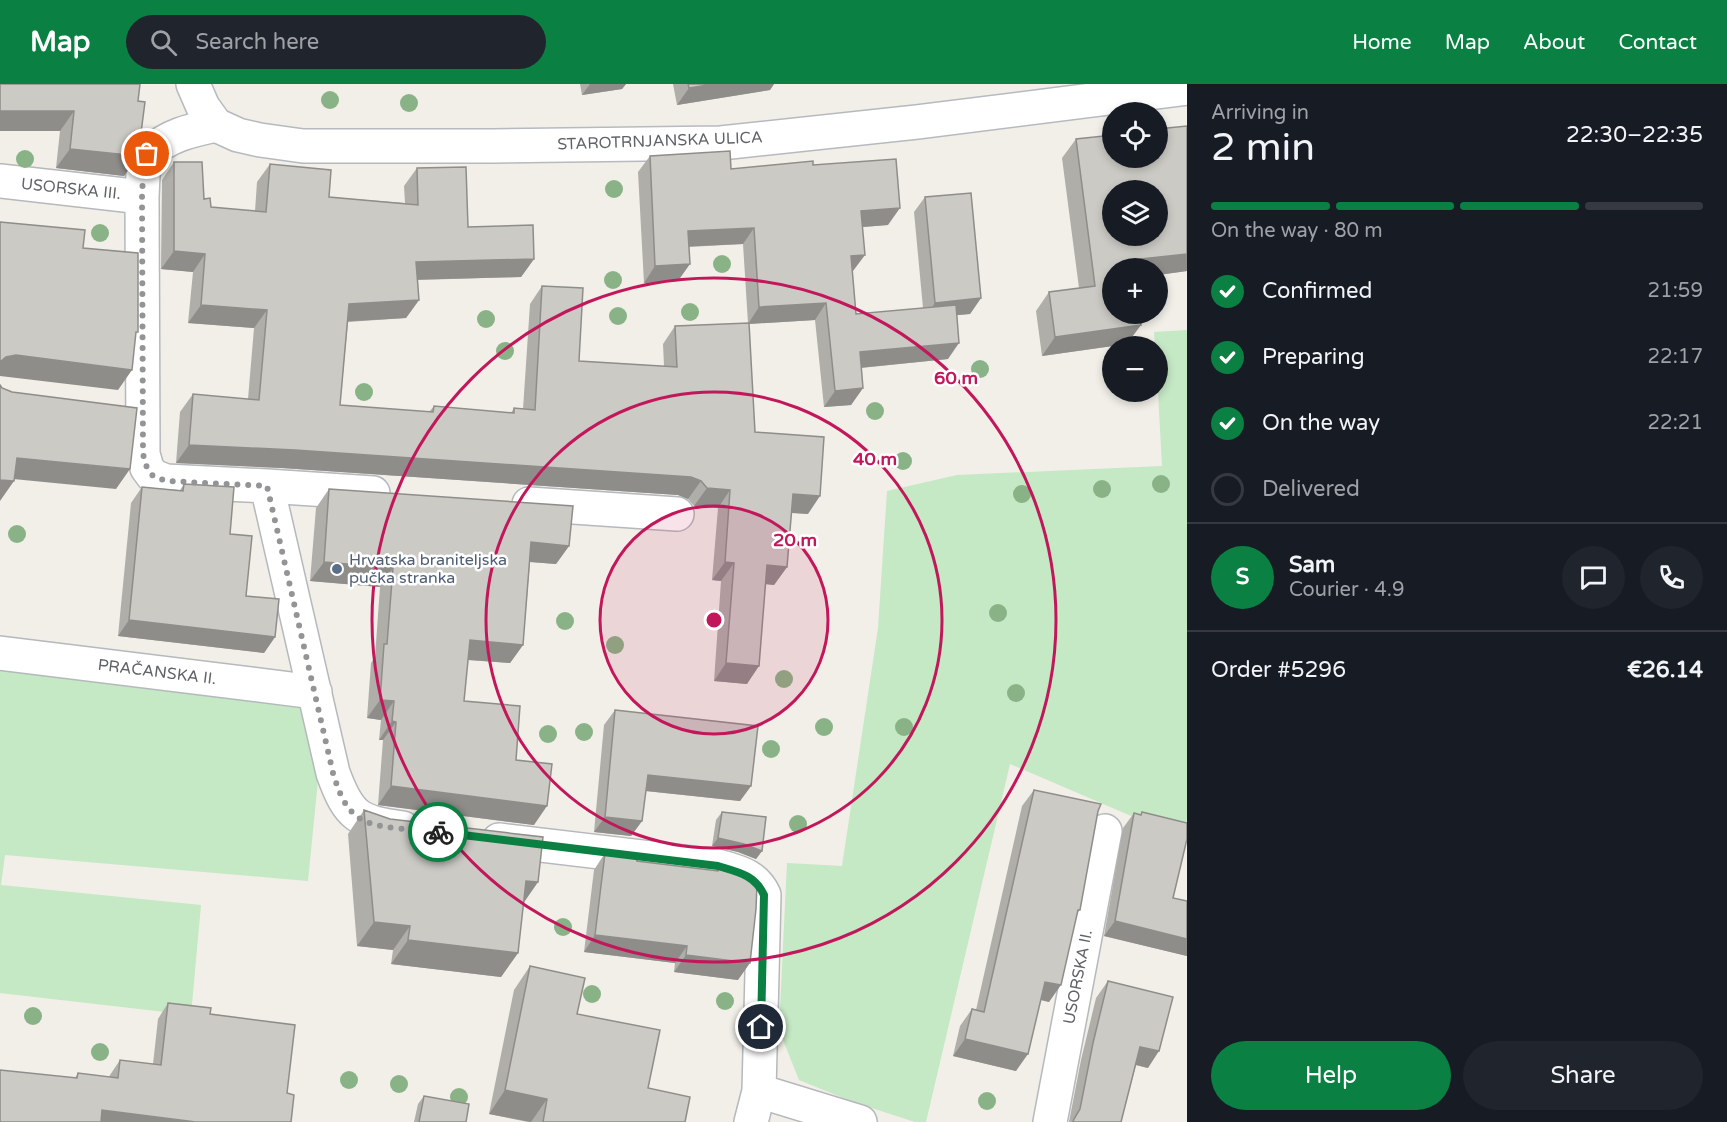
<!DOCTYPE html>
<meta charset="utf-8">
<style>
:root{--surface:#171b24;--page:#20242c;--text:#f1f3f6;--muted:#9ea1a6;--line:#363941;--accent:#0b8043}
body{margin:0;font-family:"Varela Round",sans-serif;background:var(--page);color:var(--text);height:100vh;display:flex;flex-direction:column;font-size:22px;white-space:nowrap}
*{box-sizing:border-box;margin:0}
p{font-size:20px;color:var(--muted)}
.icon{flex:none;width:33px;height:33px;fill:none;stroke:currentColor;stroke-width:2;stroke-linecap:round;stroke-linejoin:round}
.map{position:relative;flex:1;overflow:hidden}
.sheet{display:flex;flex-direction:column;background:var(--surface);width:540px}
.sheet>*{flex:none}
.controls{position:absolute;left:1102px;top:18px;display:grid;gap:12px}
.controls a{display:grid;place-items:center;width:66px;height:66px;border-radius:50%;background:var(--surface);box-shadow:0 3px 9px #0003;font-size:30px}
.pin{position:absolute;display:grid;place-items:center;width:51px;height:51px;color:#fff;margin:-26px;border:3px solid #fff;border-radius:50%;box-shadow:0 2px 6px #0007}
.courier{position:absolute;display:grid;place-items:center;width:60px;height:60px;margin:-30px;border:4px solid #0b8043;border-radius:50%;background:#fff;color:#222;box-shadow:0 2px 8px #0007}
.headline em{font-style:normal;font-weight:600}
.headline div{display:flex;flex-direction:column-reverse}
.headline{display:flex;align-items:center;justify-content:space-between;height:102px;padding:0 24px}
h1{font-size:39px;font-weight:600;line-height:45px}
.bar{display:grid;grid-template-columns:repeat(4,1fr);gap:9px 6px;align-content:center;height:72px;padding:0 24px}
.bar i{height:8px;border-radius:4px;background:var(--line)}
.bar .active{background:var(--accent)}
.bar p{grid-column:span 4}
.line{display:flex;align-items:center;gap:15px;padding:0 24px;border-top:2px solid var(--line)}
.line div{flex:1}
.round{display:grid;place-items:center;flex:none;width:63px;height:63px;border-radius:32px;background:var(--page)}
ol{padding:0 24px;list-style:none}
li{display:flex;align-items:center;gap:18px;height:66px}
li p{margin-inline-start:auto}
li .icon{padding:6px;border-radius:50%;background:var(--accent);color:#fff;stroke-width:4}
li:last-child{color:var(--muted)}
li i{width:33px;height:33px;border:3px solid var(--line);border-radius:50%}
.cta{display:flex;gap:12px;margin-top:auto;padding:12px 24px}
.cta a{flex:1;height:69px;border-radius:36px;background:var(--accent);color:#fff;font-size:24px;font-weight:600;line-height:69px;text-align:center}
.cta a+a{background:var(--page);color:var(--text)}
header{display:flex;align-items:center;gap:36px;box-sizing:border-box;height:84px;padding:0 30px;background:var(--accent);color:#fff}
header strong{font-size:28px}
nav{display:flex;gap:33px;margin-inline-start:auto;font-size:21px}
.search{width:420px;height:54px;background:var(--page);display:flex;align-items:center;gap:15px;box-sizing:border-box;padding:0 21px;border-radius:33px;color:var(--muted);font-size:22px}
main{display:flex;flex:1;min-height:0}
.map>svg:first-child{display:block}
</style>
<header>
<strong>Map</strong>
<div class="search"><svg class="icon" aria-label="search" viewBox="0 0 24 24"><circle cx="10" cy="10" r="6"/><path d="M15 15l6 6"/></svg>Search here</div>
<nav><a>Home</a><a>Map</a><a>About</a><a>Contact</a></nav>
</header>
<main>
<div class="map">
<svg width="1187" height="1038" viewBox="0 0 1187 1038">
<rect width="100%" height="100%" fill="#f1efe8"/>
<path fill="#c5e8c5" d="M1187,246V756L1010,680L926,1038H915L853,1018L799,996L779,946L787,779L842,782L878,544L887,407L957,391L1162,382L1158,308V262H1155L1154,248Z
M0,585L305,621L318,696L308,797L5,771L1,801L201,821L191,931L0,909Z"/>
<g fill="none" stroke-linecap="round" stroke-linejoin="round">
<g stroke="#b5b8bc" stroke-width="36">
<path id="street" d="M216,41C188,47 170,51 147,70L143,91L142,113L143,370L147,384L153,392L166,397L267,402L333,689C349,733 358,738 403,744
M0,97L142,113
M267,402L373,409
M529,420L677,430
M0,569L315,608
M499,756L718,782C738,788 755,791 764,811L759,1007L860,1038
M751,1038L759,1007
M1050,1038L1105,747"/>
</g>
<g stroke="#b6babf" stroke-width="36">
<path id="secondary" d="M193,0L203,23L216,41L238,51L260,56L303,62H493L721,59L917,38L1187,4"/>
</g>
<use href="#street" stroke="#fff" stroke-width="33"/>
<use href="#secondary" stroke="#fff" stroke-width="33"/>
</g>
<g fill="#89b387">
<circle cx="330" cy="16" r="9"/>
<circle cx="409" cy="19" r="9"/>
<circle cx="25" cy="75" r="9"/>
<circle cx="614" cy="105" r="9"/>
<circle cx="100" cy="149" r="9"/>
<circle cx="722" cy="180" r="9"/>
<circle cx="613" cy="196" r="9"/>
<circle cx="690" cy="228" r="9"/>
<circle cx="618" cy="232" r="9"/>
<circle cx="486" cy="235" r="9"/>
<circle cx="505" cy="267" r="9"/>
<circle cx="980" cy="285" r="9"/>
<circle cx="364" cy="308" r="9"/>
<circle cx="875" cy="327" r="9"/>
<circle cx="903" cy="377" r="9"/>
<circle cx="1161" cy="400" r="9"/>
<circle cx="1102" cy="405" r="9"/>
<circle cx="1022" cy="410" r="9"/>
<circle cx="17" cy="450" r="9"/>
<circle cx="998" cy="529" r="9"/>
<circle cx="565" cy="537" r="9"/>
<circle cx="615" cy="561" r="9"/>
<circle cx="784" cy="595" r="9"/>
<circle cx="1016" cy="609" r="9"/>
<circle cx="824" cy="643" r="9"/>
<circle cx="904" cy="643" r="9"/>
<circle cx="584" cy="648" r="9"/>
<circle cx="548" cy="650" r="9"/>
<circle cx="771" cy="665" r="9"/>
<circle cx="798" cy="740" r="9"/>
<circle cx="563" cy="843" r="9"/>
<circle cx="592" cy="910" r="9"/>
<circle cx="725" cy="917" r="9"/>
<circle cx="33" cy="932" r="9"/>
<circle cx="100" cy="968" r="9"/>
<circle cx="349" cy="996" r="9"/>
<circle cx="399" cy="1000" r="9"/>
<circle cx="459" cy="1013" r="9"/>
<circle cx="987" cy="1017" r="9"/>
</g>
<path fill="#afaea9" d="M0,0L138,17V72L124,92L56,84L60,47Z
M580,0H626L622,5L582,11Z
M673,0H774L770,6L677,21Z
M1076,55L1187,187L1158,191V184H1113L1127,260L1042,272L1036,227L1049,208L1079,204L1062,74Z
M650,72L731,85L813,81L888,141L862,143L852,187L856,230L923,224L914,128L925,113L981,214L970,230L957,231L948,275L861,284L863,304L851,321L824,323L815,236L749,240L755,348L808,430L791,429L787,483L774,501L766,500L747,600L714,597L721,497L712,496L718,424L694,422L688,415L678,411L282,384L176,379L180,328L193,310L248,315L254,244L188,239L193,188L161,185L162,96L174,78L211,123L255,127L257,98L270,80L329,113L405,119L404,102L417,84L468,143L534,175L521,193L418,196L419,216L406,234L348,238L340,321L429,328L434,322L511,329L514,324L523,325L530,220L542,202L579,277L664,282L663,260L675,242L748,239L743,160L689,163L678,197L644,199L638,88Z
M184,400L230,450L246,512L275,553L264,569L118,552L131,419L142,403L180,406Z
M329,405L569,462L556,480L530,478L523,561L510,579L468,576L464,617L516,676L534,741L378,721L383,656H379L381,636L367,634L371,579L375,573L380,503L310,497L316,424Z
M615,626L751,702L740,717L645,707L642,737L631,752L594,748L604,641Z
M1034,706L1098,727L1080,826L1077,829L1049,918L1041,916L1016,987L953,972L960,942L972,925L976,926L1022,722Z
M364,726L538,798L523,820L518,869L501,893L391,880L393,866L357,862L348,750Z
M722,728L762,767L756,775L738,768L712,762L716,736Z
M1142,728L1173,814L1187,817V872L1104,852L1123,744L1134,729L1140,731Z
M605,769L637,777L716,787L719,783L738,896L674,888L675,879L584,868L594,786Z
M530,882L577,930L648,1004L685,1038H528L489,1030L514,906Z
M1108,897L1148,984L1136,981L1121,1038H1069L1081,976L1096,914Z
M168,919L210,930L287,1009L75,994L78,989L109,993L110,991L120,976L153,980L158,935Z
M424,1012L466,1038H414L418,1020Z"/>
<path fill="#8f8d8a" d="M590,0H626L622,5L582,11Z
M714,0H774L770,6L677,21L689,4Z
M0,27H74L60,47H0Z
M70,65L138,72L124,92L56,84Z
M900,124L888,141L850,144L861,127Z
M754,144L743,160L676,163L688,147Z
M174,167L205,170L193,188L161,185Z
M1187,170V187L1158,191V184H1126L1132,176Z
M865,171L853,187L839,188L851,172Z
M534,175L521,193L404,196L416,178Z
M690,180L678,197L644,199L655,182Z
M981,214L970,230L924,234L935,219Z
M419,216L406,234L337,238L349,220Z
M826,219L815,236L748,240L759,223Z
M201,221L267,226L254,244L188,239Z
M1141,241L1127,260L1042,272L1055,253Z
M959,259L948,275L848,285L860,268Z
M16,271L132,286L118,306L0,292V278L6,273Z
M863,304L851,321L824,323L835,307Z
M189,361L295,366L691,393L701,397L688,415L678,411L282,384L176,379Z
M17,374L130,385L116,405L3,394Z
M0,396L14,397L0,417Z
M707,404L730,406L718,424L694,422Z
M793,410L820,412L808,430L780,428Z
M531,458L569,462L556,480L518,477Z
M324,478L393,484L380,503L310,497Z
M725,478L734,479L721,497L712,496Z
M767,481L787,483L774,501L755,499Z
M129,536L275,553L264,569L118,552Z
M470,556L523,561L510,579L456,575Z
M726,579L759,582L747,600L714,597Z
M380,616L394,617L381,636L367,634Z
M392,637L396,638L383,656H379Z
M648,691L751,702L740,717L637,706Z
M391,702L547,722L534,741L378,721Z
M605,733L642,737L631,752L594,748Z
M718,754L744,760L762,767L756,775L738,768L712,762Z
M526,797L538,798L521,822Z
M1115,837L1187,855V872L1104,852Z
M374,838L410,842L393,866L357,862Z
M595,851L687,862L675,879L584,868Z
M408,856L518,869L501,893L391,880Z
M686,871L750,879L738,896L674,888Z
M1045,898L1061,901L1049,918L1033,914Z
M965,955L1028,970L1016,987L953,972Z
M1140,963L1159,967L1148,984L1128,979Z
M505,1006L547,1015L531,1038L489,1030Z
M102,1026L196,1038H94Z"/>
<path fill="#cccac5" stroke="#8f8d8a" stroke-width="1.5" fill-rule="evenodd" d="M0,0H140L138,17L145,18L138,72L70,65L74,27H0Z
M688,0H714L689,4Z
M1187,42V170L1132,176L1133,184H1113V230H1139L1141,241L1055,253L1049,208L1095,202L1076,55L1113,51V74H1158V45ZM1113,106H1158V152H1113Z
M730,67L731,85L813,77V81L896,75L900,124L861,127L865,171L851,172L856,230L956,221L959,259L860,268L863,304L835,307L826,219L759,223L754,144L688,147L690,180L655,182L650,72Z
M174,78H202L204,115L210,114L211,123L266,128L270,80L331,86L329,113L418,121L417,84L466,83L468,143L533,141L534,175L416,178L419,216L349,220L340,321L433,328L434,322L514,329V324L535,326L542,202L583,204L579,277L677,283L675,242L749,239L755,348L824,353L820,412L793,410L787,483L767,481L759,582L726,579L734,479L725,478L730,406L707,404L701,397L691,393L295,366L189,361L193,310L259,316L267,226L201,221L205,170L174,167Z
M971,109L981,214L935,219L925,113Z
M0,138L85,146L83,164L138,169V248H136L132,286L16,271L6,273L0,278Z
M0,301L2,304L12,308L137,324L130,385L17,374L14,397L0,396Z
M184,400L234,403L230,450L252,452L246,512L279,515L275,553L129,536L142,403L183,407Z
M329,405L573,422L569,462L531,458L523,561L470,556L464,617L520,622L516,676L552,680L547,722L391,702L396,638L392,637L394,617L380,616L384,560H387L393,484L324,478Z
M615,626L758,642L751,702L648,691L642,737L605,733Z
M1034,706L1101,720L1098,727L1080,826H1078L1061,901L1045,898L1028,970L965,955L972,925L984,928Z
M364,726L390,735L543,753L538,798L526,797L518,869L408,856L410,842L374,838Z
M722,728L766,733L762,767L744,760L718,754Z
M1142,728L1187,739V755L1173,814L1187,817V855L1115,837L1134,729L1141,731Z
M605,769L638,773L637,777L718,787L719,783L738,787L752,793L757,799L756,825L750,879L686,871L687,862L595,851Z
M530,882L585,894L577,930L660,946L648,1004L690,1013L685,1038H543L547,1015L505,1006Z
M1108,897L1173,913L1159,967L1140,963L1121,1038H1073L1074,1035L1080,1025L1093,959Z
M168,919L211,924L210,930L295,941L287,1009L294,1011L291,1038H196L102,1026L101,1038H0V986L77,994L78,989L118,994L120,976L161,981Z
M424,1012L469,1020L466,1038H419Z"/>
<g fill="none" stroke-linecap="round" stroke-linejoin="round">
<path stroke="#929495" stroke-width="6" stroke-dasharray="0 10.8" d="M147,70L143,91L142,113L143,370L147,384L153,392L166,397L267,402L333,689C338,705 344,724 359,734C378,746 415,745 438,748"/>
<path stroke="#0b8043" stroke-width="8" d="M438,748L718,782C738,788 755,791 764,811L761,943"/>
</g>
<circle cx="714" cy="536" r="114" fill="#c2185b" fill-opacity=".12"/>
<g fill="none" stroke="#c2185b" stroke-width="3">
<circle cx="714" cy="536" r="114"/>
<circle cx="714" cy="536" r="228"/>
<circle cx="714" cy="536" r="342"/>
</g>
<circle fill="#5c6f8a" stroke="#fff" stroke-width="2" cx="337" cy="485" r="6"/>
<g text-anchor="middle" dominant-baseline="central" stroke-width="5" stroke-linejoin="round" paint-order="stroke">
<g font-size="16" fill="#5f6368" stroke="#fff">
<text transform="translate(660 57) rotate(-2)">STAROTRNJANSKA ULICA</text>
<text transform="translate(71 105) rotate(6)">USORSKA III.</text>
<text transform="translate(157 588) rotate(7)">PRAČANSKA II.</text>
<text transform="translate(1078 893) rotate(-79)">USORSKA II.</text>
</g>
<g font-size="16" fill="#4e5e75" stroke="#fff" text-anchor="start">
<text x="349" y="476">Hrvatska braniteljska<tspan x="349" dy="18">pučka stranka</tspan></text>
</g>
</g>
<circle cx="714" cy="536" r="9" fill="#c2185b" stroke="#fff" stroke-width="3"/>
<g font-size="18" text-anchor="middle" font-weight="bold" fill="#c2185b" stroke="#fff" stroke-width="5" stroke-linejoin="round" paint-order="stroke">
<text x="956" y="300">60 m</text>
<text x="875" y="381">40 m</text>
<text x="795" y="462">20 m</text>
</g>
</svg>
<div class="controls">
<a><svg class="icon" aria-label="locate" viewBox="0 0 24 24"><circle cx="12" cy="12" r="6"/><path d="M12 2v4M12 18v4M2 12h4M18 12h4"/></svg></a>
<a><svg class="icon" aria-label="layers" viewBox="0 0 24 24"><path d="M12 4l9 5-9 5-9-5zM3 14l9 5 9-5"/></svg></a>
<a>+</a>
<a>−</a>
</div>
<div class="pin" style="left:147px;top:70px;background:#ea580c"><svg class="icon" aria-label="bag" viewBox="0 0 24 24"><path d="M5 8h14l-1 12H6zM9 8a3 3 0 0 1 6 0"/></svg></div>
<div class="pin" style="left:761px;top:943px;background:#1f2937"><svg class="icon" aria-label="home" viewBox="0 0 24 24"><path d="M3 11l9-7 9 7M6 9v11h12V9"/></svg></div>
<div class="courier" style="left:438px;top:748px"><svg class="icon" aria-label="bike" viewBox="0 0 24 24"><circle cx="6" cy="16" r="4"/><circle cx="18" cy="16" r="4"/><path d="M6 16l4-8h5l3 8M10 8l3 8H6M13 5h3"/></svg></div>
</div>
<section class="sheet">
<div class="headline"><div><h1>2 min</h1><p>Arriving in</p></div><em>22:30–22:35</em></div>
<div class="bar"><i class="active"></i><i class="active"></i><i class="active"></i><i></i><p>On the way · 80 m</p></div>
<ol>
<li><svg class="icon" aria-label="check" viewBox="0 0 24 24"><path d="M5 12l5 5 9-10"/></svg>Confirmed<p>21:59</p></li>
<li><svg class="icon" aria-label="check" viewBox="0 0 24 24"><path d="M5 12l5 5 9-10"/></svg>Preparing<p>22:17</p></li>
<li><svg class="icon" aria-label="check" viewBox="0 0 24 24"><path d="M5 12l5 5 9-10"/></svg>On the way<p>22:21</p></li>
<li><i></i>Delivered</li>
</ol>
<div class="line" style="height:108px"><b class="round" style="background:var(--accent);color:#fff">S</b><div><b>Sam</b><p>Courier · 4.9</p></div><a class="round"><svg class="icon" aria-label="chat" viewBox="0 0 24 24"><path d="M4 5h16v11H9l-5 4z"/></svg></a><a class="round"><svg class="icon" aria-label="phone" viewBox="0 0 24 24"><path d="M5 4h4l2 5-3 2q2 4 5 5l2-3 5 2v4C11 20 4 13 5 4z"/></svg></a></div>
<div class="line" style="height:78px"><div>Order #5296</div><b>€26.14</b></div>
<div class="cta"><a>Help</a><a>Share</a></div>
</section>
</main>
